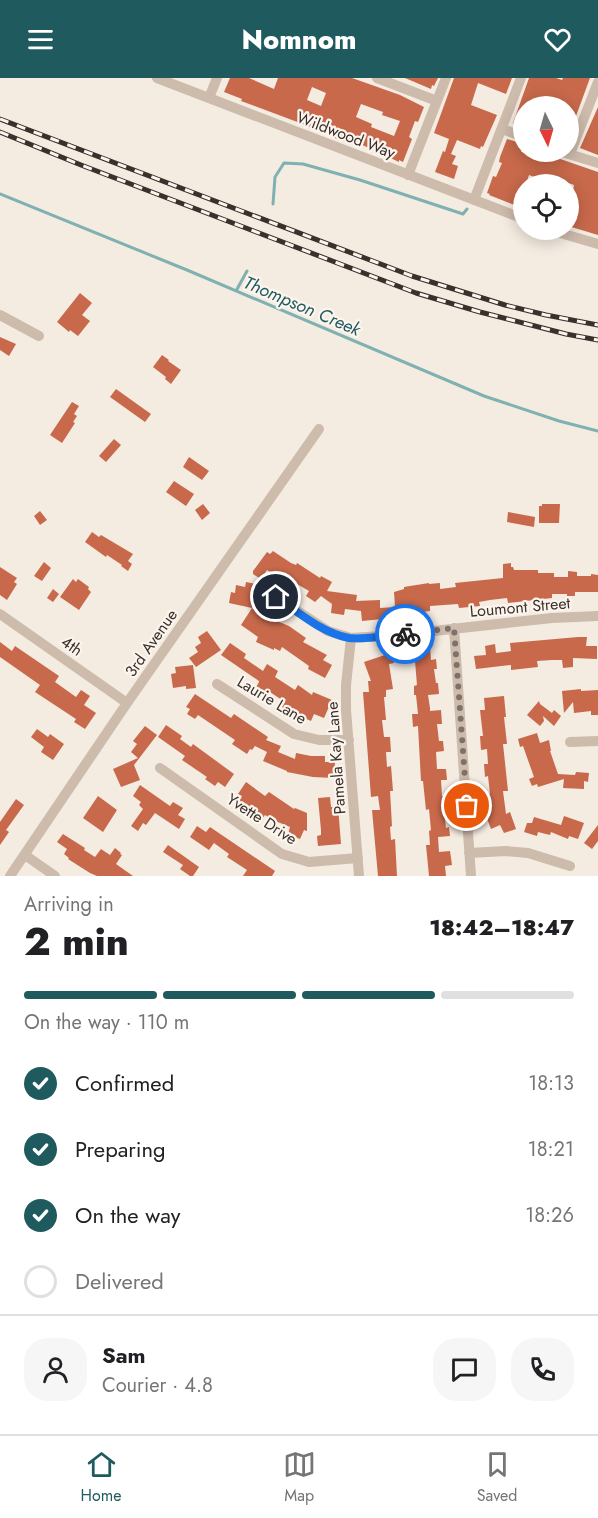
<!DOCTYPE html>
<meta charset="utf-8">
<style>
:root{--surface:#fff;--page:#f6f6f6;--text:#202124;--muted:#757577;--line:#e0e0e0;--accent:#1f5a5e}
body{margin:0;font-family:Jost,sans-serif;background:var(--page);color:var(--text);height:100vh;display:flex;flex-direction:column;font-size:22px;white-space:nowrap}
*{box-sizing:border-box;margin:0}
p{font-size:20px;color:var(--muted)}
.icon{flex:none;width:33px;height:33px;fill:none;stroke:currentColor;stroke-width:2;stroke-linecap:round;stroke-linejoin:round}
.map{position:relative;height:798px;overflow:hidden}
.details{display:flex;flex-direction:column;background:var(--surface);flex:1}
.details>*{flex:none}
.needle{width:39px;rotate:175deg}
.fabs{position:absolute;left:513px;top:18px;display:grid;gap:12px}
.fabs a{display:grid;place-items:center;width:66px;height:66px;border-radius:50%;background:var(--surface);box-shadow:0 3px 15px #0003;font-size:30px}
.pin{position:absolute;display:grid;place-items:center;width:51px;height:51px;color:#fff;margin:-26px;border:3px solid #fff;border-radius:50%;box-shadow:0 2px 6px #0007}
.courier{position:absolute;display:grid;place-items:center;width:60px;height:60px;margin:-30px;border:4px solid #1a73e8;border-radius:50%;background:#fff;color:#222;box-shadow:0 2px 8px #0007}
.head em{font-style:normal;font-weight:800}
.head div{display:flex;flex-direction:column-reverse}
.head{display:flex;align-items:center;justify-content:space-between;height:102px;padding:0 24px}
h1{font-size:39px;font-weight:800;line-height:45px}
.bar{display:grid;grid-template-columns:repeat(4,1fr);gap:9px 6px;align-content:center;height:72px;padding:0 24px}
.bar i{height:8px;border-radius:4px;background:var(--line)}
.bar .current{background:var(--accent)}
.bar p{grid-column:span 4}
.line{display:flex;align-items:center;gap:15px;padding:0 24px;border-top:2px solid var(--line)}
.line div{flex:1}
.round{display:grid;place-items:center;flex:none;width:63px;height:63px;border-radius:24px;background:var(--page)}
ol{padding:0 24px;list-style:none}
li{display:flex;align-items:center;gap:18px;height:66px}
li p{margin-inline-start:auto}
li .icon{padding:6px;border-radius:50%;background:var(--accent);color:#fff;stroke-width:4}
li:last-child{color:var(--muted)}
li i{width:33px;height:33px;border:3px solid var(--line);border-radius:50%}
header{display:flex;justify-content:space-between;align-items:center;height:78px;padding:0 24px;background:var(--accent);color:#fff;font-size:27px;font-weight:800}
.dock{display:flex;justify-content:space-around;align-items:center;height:84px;border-top:2px solid var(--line);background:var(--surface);font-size:16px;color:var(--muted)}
.dock a{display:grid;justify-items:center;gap:3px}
.dock .current{color:var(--accent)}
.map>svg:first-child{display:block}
</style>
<header><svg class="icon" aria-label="menu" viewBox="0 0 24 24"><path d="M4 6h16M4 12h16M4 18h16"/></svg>Nomnom<svg class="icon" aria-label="heart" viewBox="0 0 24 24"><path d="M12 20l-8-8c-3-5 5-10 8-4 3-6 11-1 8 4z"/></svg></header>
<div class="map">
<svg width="598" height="798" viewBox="0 0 598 798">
<rect width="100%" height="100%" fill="#f4ebe1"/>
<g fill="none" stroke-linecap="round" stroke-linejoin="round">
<path stroke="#7fb0b2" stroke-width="3" d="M0,116L187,192L484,318L559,343L598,353
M273,126L275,99L284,85L303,86L360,102L463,136L467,131
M236,213L247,193"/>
</g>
<path fill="#c8694b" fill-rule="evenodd" d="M230,0H249L274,11L278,0H352L400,17L424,29L418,44L415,43L409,59L412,61L403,84L399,82V84L367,69L350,62L349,65L332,59V57L241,23L242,21L224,14ZM312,9L326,15L321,28L307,22ZM361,26L383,34L382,37L400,43L394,58L371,49L372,46L356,39Z
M405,0H438L434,8L432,7L431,11Z
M454,0H512L506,16L478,5L471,27L497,37L483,69L481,68L480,71L457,62L451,76L456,78L452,86L458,88L454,101L435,94L443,73L445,74L449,61L434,55Z
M529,0H556L562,2L563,0H590L569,57L568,28H524V49L513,45Z
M598,29V77L580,70Z
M507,61L524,66L521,74H540L598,94V157L568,148V122L571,123L574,107L554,100L552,106L529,97L526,106H524V128L518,126L517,128L489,117L490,116L487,115L493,98L496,99L502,85L499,84L500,79Z
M80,215L92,225L82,237L90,243L78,258L70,252L69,254L57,244Z
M0,259L16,266L9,278L0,272Z
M162,277L169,282L168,283L181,292L171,306L165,301L166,299L153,289Z
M116,311L151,336L145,344L110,319Z
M72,324L79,328L74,336L77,338L73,344L75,345L62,365L50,357Z
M114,361L121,367L106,384L99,378Z
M189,379L209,393L202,402L183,389Z
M174,403L194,416L186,428L166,414Z
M203,426L210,435L202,442L195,432Z
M542,426H560L559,445H539V428H542Z
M40,433L47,442L40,447L34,438Z
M508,434L535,439L534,449L507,444Z
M92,454L99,459L101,457L133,476L128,483L132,486L128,493L121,488L122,487L107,477L106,479L85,464Z
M273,473L291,485L296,487L297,485L320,500L321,498L332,504L327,513L357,517L356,523L380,522V530L395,529L394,514L404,511V509L429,505V506L440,505V511L456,509L455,505L503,500V486L511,485V489H513L514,492H538V495H554V499H568V493L577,494V498H591V496L598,497V514H575V518H567V516H552V520L508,525L507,520L490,522L479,524L480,528L459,530L458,526L430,528V533L393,538V540L362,543L361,533L345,531L344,537L331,535L332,526L321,518L315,524L306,518L309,513L278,495L276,498L267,492L261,501L253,496V493L267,474L270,476Z
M44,484L51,490L42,503L34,498Z
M0,489L17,500L14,504L17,506L7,522L0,517Z
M73,501L76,504L78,501L89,509L88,511L91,514L79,532L60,519Z
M246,504L256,506L252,530L229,525L231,514L235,515L236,507L245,509Z
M53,511L59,516L53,524L47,520Z
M252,530L272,543V541L289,548L306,560L303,564L327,577L323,582L332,587L325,600L308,591L309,588L282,569L280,573L274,570V572L256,564L258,559L241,547Z
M207,553L221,572L196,589L189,580L198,574L195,569L201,565L198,559Z
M578,559H587L586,568H597V581L573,580V589L563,590L562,582H552L537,583L538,589L511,592V587L476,591L474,578L486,577L485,568L495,566L496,575L511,573L510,565Z
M0,564L12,573L15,568L59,598L55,604L76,619L81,612L90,618L84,627L96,635L85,651L74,644L76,641L35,614L40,607L0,579Z
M230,565L246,576L244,580L263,593L267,586L278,593L275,599L295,612L298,607L312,617L313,614L332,622L324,640L314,636L311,643L293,635L292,636L282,629L285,624L270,614L266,619L255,611L259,604V603L221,577Z
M430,569L431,582L436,581L437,591H434L436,605H438L439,616L428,617L430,630V633L441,632L442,646H437L439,663H443L444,673L436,674L437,691H446L447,702H441L442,718H445L446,731H444L446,750L449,749L450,758L438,759L439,774L450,773L452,787L445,788L446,798H429L426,767H430L429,753L431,752L429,731L426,732L423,703H421L418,648L413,649L412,636H418L416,617H414V608L417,607L414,571Z
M391,575L394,585L389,586L393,611L386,612V619H384L386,642H382L384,659H390L391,674H386L387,689L391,688L393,713H390L392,748L390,749L391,762L395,761L397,798H378L372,732H380L378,718L371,719L363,614H369L368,603H371L364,584Z
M193,587L196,610L186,611V608L173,610L171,596L176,595L175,589Z
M581,611V613L598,612V637H591V633L574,635L573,624L564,635L562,613Z
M195,616L231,640L234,636L268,659L266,662L281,668L278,674L295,681L296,675L311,678H325V684H335L334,700L313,699L287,694V693L263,683L267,674L255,668L252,672L250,671L247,676L232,666L235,662L198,637L195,641L187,636L190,631L186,629Z
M504,618L506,639H504L507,666H503L508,713H503L506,736L510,734L516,751L504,755L500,747L491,751L486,738L488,737L486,716H490L488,698L485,699L484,686H488L487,671L481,672L480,658H483L480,632H485L484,620Z
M539,623L540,626L552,635L554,632L561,638L554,648L543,638L544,643L540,648L527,637Z
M166,647L182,658L180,661L191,669L193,666L234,696L225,709L218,704L215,708L205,701L207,699L182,682L185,678L158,659Z
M145,648L157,657L134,687L140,702L121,709L113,691L138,680L131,674L137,666L133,663Z
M37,651L48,659L50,656L64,666L53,682L41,674L44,669L31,659Z
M537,655L540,665L549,662L551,673H550L558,696L575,697L576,694L589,695L588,704L584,703V711L563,710L564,701L538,709L537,706L532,708L529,701L534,699L523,668L520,669L518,661Z
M246,704L265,718L269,714L294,731L295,730L307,735V753L304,752L300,761L288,756L290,749L273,742L265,737L262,741L238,724L242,718L238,716Z
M140,707L170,728L173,724L183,730L178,737L185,741L179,751L155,735L146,747L143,745L138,753L131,748L143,731L139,727L141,724L133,718Z
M98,718L117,732L103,754L83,740Z
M330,719L331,729L338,728L341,766L318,768L317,758L321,757V752L318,720Z
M16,721L24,727L6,752L9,754L0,767V744Z
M564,738L584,745L578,761L569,758L568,761L551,754L550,757L538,754L537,758L524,754L527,745H532L534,739L561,747Z
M598,747V763L592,771L584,765Z
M197,748L206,754L210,749L275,793L272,798H243L247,792L227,779L229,776L214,765L209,772L190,759Z
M63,756L85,770L84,772L95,779L101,771L110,777L115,770L121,775L120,776L122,777L116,786L133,798H97L90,795L68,781L69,780L64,776L67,771L57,764Z
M168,767L199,789L193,798H190L180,791L183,787L163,774Z"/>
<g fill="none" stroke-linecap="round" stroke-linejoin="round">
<path stroke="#cdbbac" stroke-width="10" d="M157,0L524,141
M377,0L437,23
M209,20L217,0
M502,51L524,59
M562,74L598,85
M570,76L598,4
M408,97L446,0
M474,122L521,0
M550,152L598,166
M0,237L39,258
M276,519L328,553L351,560L397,557L552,540L598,538
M0,536L127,625
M454,550L471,798
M351,560L346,607V632L359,798
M217,606L294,656L319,662H349
M570,664L598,663
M160,690L282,776L309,784L358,780
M469,775L506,773L528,775L570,788
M25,777L55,798
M10,798L127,625L319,351"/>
<g stroke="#3b302b" stroke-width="5">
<path id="rail" d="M0,41L412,198L505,227L546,237L598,247
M0,54L81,87L416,215L480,234L566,256L598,262"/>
</g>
<use href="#rail" stroke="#fbf5ee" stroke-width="3" stroke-dasharray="9" stroke-linecap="butt"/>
</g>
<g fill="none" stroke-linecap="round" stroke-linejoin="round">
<path stroke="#7c716b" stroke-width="6" stroke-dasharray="0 10.8" d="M405,556L454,550L467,728"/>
<path stroke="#1a73e8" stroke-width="8" d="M276,519C298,534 322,555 349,560C362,562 391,557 405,556"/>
</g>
<g text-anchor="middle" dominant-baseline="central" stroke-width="4.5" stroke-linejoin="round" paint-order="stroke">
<g font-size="16" fill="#3b302b" stroke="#fbf5ee">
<text transform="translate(346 57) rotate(21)">Wildwood Way</text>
<text transform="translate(520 529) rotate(-5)">Loumont Street</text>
<text transform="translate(151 565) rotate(-55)">3rd Avenue</text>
<text transform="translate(72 568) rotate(35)">4th</text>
<text transform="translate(272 622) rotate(31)">Laurie Lane</text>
<text transform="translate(336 680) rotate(-94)">Pamela Kay Lane</text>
<text transform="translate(262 741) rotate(33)">Yvette Drive</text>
</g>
<g font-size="18" font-style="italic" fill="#1f5a5e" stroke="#fbf5ee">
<text transform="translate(302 228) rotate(23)">Thompson Creek</text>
</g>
</g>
</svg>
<div class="fabs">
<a><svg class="needle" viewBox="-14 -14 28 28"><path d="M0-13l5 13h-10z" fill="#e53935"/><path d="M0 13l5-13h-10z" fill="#757577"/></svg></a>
<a><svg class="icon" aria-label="locate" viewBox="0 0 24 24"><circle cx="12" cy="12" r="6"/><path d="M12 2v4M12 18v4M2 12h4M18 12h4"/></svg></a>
</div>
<div class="pin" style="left:467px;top:728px;background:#ea580c"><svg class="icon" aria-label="bag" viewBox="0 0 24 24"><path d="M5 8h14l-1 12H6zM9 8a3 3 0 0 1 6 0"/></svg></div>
<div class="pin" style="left:276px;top:519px;background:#1f2937"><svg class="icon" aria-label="home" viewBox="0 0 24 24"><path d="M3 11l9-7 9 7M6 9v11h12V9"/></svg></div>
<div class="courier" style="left:405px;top:556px"><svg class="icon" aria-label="bike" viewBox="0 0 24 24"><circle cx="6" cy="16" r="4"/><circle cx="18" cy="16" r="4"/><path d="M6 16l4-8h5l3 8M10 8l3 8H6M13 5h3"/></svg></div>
</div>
<section class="details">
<div class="head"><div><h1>2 min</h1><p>Arriving in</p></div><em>18:42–18:47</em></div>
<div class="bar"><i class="current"></i><i class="current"></i><i class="current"></i><i></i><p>On the way · 110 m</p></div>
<ol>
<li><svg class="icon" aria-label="check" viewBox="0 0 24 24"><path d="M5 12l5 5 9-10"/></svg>Confirmed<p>18:13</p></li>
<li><svg class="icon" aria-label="check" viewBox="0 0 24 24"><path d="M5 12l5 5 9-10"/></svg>Preparing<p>18:21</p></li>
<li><svg class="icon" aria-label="check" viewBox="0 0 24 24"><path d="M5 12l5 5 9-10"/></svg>On the way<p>18:26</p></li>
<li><i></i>Delivered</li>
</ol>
<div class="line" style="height:108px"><a class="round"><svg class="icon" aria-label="person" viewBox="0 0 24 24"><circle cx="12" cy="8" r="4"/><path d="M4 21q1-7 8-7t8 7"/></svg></a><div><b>Sam</b><p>Courier · 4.8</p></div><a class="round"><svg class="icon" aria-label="chat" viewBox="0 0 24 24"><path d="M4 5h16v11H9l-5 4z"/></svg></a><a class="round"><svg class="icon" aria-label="phone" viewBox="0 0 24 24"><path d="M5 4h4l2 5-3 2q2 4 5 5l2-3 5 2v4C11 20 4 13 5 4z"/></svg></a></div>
</section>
<nav class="dock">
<a class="current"><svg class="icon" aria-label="home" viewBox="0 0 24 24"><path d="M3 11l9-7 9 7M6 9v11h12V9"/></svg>Home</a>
<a><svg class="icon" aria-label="map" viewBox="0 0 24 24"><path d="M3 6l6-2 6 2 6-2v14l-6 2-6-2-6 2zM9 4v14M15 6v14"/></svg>Map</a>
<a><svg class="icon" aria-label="saved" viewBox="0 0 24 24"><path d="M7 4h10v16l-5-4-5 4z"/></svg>Saved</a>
</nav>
